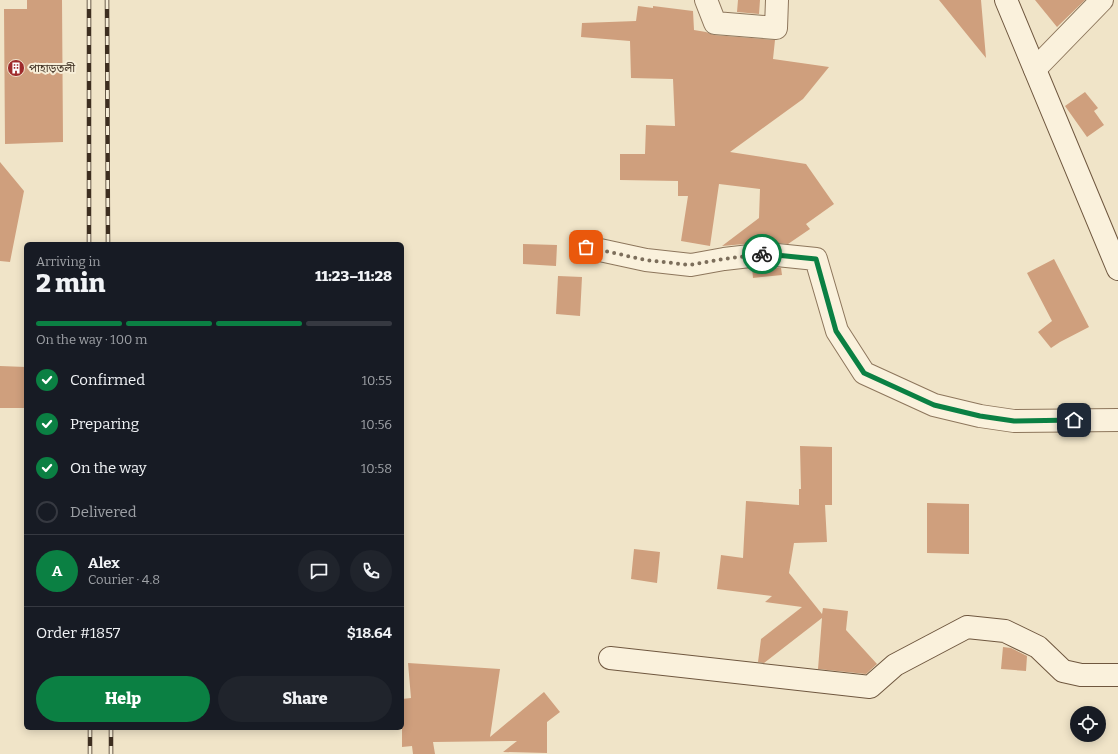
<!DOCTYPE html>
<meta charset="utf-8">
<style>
:root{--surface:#171b24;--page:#20242c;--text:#f1f3f6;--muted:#9ea1a6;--line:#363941;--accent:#0b8043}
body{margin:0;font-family:Bitter,"Noto Sans Bengali",serif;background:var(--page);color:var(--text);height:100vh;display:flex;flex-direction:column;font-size:15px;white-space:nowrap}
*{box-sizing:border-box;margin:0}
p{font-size:13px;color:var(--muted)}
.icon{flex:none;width:22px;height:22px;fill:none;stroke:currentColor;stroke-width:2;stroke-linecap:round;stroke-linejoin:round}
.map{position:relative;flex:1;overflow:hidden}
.sheet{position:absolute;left:24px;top:242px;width:380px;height:488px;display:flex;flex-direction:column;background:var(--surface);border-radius:6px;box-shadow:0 2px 10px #0003}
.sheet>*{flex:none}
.tools{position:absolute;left:1070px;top:706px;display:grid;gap:8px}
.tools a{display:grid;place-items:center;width:36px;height:36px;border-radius:50%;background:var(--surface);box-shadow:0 2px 10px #0003;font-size:20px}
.pin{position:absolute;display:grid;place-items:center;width:34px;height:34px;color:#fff;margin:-17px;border-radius:8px;box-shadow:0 2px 6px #0006}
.courier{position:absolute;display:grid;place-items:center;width:40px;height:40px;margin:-20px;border:3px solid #0b8043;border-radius:50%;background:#fff;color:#222;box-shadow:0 1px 5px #0007}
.head em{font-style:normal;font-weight:800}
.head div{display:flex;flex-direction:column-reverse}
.head{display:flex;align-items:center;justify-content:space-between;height:68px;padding:0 12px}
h1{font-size:26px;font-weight:800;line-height:30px}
.bar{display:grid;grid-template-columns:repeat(4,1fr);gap:6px 4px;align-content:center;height:48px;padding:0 12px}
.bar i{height:5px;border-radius:3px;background:var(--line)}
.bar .active{background:var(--accent)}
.bar p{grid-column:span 4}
.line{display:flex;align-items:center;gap:10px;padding:0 12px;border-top:1px solid var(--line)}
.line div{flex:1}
.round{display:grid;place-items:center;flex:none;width:42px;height:42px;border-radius:21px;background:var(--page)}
ol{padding:0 12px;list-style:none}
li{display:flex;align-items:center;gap:12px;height:44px}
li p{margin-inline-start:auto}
li .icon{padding:4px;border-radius:50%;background:var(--accent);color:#fff;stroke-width:4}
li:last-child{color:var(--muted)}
li i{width:22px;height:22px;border:2px solid var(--line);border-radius:50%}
.button{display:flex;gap:8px;margin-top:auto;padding:8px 12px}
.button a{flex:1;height:46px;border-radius:24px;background:var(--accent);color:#fff;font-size:16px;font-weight:800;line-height:46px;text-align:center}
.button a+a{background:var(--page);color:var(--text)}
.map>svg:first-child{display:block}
</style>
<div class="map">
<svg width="1118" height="754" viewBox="0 0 1118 754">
<rect width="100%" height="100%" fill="#f0e4c8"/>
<path fill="#cf9f7d" d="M27,0H62L63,142L5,144L4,9H27Z
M738,0H760L759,14L737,12Z
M939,0H981L986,58Z
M1035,0H1085L1057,27Z
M638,6L653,8V6L693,11L694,30L706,32L708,33L714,35L775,40L773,59L829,67L803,99L730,152L806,164L834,204L806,224L810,229L788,244L766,242L722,246L759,218L760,189L719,184L710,246L681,241L688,196H678V181L620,180V154H645L646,125L675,126L673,79L631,78L630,41L581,37L582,23L636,21Z
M1085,92L1098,108L1094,111L1104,125L1087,137L1065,106Z
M0,162L24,191L10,262L0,261Z
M523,244L557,245L556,266L523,264Z
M1054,259L1089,327L1060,342L1051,348L1038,332L1052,321L1027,273Z
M767,267L781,268L782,275L753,278L752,268Z
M558,276L582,277L580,316L556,314Z
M0,366L26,367V408H0Z
M800,446L832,447V505H825L827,542L794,543L789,573L822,614L823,608L848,611L846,630L877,664L866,674L818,669L822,618L764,663L758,662L761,639L802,607L765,602L772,596L717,589L721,555L743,558L746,501L799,505V489H801Z
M927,503L969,504V554L927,553Z
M634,549L660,552L657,583L631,579Z
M1003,647L1011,648L1027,656L1026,671L1001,669Z
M408,663L500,669L490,737L544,692L560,712L547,722V753L503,752L517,741L433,742L435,754H413L412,746L402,747V699L411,698Z"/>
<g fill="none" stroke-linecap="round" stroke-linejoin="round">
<g stroke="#8d765c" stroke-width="24">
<path id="street" d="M706,0L715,23L776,28L777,0
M1035,69L1102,0
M586,247L646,260L691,265L724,259L767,254L816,259L837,331L864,373L934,405L980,416L1014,421L1118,420"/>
</g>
<g stroke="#6f573f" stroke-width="24">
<path id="secondary" d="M1006,0L1118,269
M610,658L870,687L895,665L967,627L1005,631L1038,647L1063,671L1081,675H1118"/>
</g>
<use href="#street" stroke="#faf1dc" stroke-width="22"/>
<use href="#secondary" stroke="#faf1dc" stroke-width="22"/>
<g stroke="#3d2e20" stroke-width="4.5">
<path id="rail" d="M89,0V244
M107,0L108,244
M90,728V754
M111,728V754"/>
</g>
<use href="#rail" stroke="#f7eed8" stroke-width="3" stroke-dasharray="9" stroke-linecap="butt"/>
</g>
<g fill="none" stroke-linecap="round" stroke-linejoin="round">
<path stroke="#7c6e5b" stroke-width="4" stroke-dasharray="0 7.2" d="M586,247L646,260L690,265L724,259L762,254"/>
<path stroke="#0b8043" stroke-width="5" d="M762,254H766L816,259L836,331L864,373L934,405L980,416L1014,421L1074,420"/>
</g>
<defs>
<g id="building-disc" transform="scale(0.9)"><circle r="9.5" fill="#9e2a2b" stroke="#f7eed8"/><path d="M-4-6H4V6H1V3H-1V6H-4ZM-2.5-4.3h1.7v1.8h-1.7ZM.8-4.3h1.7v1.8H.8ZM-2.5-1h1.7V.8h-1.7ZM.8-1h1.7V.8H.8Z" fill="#fff"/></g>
</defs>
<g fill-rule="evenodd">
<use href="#building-disc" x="16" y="68"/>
</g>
<g text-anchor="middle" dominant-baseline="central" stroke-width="4" stroke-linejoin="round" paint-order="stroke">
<g font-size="11" fill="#3d2e20" stroke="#f7eed8" text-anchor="start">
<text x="29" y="68">পাহাড়তলী</text>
</g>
</g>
</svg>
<div class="tools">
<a><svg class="icon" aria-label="locate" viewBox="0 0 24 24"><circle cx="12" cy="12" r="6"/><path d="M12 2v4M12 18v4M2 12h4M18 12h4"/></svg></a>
</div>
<div class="pin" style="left:586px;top:247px;background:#ea580c"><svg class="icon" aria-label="bag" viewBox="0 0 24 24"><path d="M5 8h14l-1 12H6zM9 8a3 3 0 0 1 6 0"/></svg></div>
<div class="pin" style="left:1074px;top:420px;background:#1f2937"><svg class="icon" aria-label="home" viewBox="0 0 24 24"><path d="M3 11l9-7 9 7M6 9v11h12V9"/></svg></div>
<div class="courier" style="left:762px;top:254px"><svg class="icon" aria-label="bike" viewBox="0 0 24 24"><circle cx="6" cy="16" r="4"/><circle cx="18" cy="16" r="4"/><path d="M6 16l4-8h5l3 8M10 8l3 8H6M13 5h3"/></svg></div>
<section class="sheet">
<div class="head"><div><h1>2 min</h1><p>Arriving in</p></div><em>11:23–11:28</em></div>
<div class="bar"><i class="active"></i><i class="active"></i><i class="active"></i><i></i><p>On the way · 100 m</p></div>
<ol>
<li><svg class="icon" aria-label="check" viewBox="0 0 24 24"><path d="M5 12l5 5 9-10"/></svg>Confirmed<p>10:55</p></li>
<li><svg class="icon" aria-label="check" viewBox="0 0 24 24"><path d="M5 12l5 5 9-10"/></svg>Preparing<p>10:56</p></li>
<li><svg class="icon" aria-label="check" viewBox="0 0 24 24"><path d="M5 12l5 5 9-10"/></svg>On the way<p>10:58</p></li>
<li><i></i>Delivered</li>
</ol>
<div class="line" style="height:72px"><b class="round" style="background:var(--accent);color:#fff">A</b><div><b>Alex</b><p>Courier · 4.8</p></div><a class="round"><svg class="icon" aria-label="chat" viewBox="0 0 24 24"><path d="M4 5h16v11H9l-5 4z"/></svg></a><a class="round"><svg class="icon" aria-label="phone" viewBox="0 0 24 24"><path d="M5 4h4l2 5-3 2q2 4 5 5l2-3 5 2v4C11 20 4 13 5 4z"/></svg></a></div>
<div class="line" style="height:52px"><div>Order #1857</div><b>$18.64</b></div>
<div class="button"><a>Help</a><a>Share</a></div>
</section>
</div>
